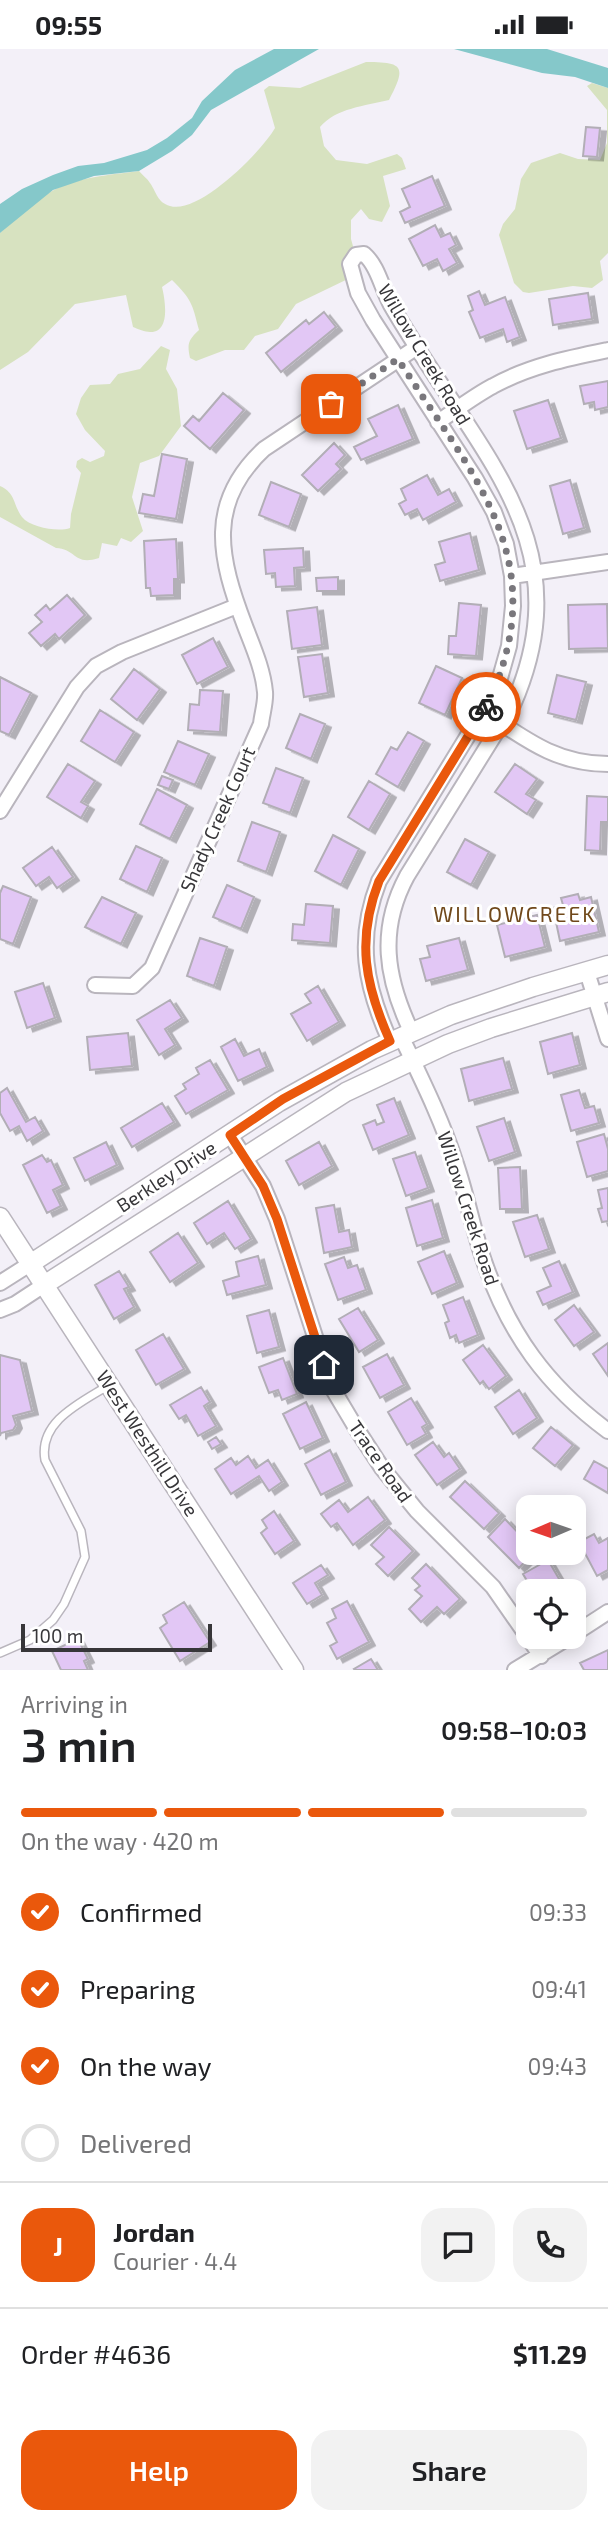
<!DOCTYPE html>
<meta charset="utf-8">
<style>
:root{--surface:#fff;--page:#f2f2f2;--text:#202124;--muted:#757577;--line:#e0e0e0;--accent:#ea580c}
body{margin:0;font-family:"Exo 2",sans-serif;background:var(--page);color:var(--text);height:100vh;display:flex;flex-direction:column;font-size:26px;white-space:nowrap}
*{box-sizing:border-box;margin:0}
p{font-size:23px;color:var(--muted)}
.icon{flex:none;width:38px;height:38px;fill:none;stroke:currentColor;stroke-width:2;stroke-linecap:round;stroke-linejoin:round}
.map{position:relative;height:1621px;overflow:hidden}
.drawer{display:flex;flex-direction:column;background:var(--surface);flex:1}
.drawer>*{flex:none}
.needle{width:46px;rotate:268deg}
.controls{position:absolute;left:516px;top:1446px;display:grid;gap:14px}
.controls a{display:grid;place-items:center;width:70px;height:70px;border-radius:14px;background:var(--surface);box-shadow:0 4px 18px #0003;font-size:35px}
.scale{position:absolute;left:21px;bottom:18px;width:191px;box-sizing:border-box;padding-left:7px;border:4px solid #373639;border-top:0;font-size:19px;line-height:24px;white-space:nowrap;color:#373639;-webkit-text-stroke:5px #fff;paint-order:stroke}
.pin{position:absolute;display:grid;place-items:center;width:60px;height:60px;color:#fff;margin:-30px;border-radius:14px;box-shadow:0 4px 10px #0006}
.courier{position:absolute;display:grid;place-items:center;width:70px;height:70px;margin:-35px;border:5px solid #ea580c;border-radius:50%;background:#fff;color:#222;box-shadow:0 2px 9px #0007}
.overview em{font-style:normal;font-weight:600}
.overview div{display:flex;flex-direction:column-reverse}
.overview{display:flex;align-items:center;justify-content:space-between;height:119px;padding:0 21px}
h1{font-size:46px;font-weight:600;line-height:52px}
.bar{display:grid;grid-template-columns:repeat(4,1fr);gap:10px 7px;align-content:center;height:84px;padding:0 21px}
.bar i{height:9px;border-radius:5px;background:var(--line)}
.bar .on{background:var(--accent)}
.bar p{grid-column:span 4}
.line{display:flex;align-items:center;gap:18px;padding:0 21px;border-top:2px solid var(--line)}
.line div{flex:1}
.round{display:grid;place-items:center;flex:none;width:74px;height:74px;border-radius:21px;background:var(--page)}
ol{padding:0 21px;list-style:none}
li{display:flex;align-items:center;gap:21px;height:77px}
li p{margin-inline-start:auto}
li .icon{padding:7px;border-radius:50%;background:var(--accent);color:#fff;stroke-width:4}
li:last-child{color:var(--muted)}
li i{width:38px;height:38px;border:4px solid var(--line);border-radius:50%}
.primary-button{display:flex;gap:14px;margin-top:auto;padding:14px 21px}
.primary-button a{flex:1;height:80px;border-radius:21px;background:var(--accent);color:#fff;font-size:28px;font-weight:600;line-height:80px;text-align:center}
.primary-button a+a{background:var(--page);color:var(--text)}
.status{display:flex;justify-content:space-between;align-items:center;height:49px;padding:0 35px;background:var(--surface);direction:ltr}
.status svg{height:19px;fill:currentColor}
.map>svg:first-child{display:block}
</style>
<div class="status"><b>09:55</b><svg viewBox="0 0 49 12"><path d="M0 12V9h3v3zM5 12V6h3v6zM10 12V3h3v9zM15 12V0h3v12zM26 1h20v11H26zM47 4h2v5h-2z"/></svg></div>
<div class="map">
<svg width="608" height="1621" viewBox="0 0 608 1621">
<defs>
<filter id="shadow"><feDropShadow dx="6" dy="3.5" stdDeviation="0" flood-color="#0004"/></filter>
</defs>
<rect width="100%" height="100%" fill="#f3f0f8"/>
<path fill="#d7e2c0" d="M366,13C403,13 407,17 389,51C365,57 336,59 320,78L324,97L336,111L367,115L397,105L402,109L406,120L383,127L390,157L382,173L369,170L361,160L351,171V190L359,219L352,228L296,255L278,280L255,287L244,301H225L196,312L190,309C187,295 188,291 199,281C192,254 192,251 172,231L162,238C165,250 171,284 150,283C145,283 138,280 133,278L126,246L75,255L28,303L0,321V184C16,170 33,152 52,142C78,128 109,126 139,122C142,126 147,129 150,134C157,144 157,153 170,157C199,166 262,102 275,79L264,41L269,37L300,39Z
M592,34L608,39V204L600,212L603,231L592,239L573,237L529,244L523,243L514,234L499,186L503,175L515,160L521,130L531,114L560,104L578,110L600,111L607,94V61L587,37Z
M161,297L170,301L166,320L177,340L181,377L159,407L140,414L132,448L143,482L131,493L121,489L117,497L102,494L99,509C73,517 77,500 56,499L0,468V437C16,444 13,456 22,468C31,479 59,483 70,479L71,465L81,424L76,418L77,412L82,409L90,413L104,407L105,402L85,381L76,365L81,349L90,336L110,335L118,325L140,320Z"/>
<path fill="#85c8ca" d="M274,0H319L211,61L192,86L172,102L139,122L94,127L53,141L0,184V155L22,140L53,126L78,117L104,114L147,101L167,89L192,69L202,52L235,21Z
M454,0H547L608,19V39L575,28L542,24Z"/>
<path fill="#e2c7f5" stroke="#b2aeb6" stroke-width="2" filter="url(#shadow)" d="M586,78L600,79L597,108L583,107Z
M432,127L445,157L405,174L400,163L410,158L402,140Z
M435,176L441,188L450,184L456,196L449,200L457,214L443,222L437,210L423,217L409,190Z
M479,242L485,256L505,248L520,288L507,293L503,280L480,289L469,263L473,261L468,247Z
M588,244L592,270L553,276L549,250Z
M324,263L336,278L281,323L266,304L306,271L309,275Z
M608,332V358L595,361L594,353L584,355L580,337Z
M223,344L244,361L210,400L184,377L193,367L199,372Z
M548,351L561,389L527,400L514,362Z
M398,356L413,390L361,411L354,398L377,387L368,370Z
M334,394L345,406L336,415L341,420L318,442L302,426Z
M162,405L187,410L176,470L139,464L143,445L154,447Z
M427,426L438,446L449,440L456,453L423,471L417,460L405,466L399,455L406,451L401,440Z
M570,431L584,479L563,485L550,437Z
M271,433L301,445L289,478L259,466Z
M470,484L479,521L440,532L435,516L445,513L439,493Z
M176,490L178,530H174V546L151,547L150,539H146L144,492Z
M303,499L304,518L294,519L295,537L276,538L275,524L266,525L264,501Z
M338,528V542H317L316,529Z
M67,546L85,566L59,590L55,585L41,597L29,584L42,573L35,566L46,556L50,561Z
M459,554L481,556L476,607L448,605L449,587H456Z
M607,555L608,599L569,600L568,556Z
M317,558L322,596L292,600L287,562Z
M213,589L228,618L197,635L182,606Z
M322,605L328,644L304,648L298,608Z
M436,617L462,629L445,666L419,654Z
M134,620L160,640L137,671L111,650Z
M557,626L586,633L576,671L548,664Z
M0,628L31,644L9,686L0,682Z
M200,641L223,642L220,683L188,681L190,655L199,656Z
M100,661L134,683L115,713L81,692Z
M300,665L325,675L311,710L286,699Z
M408,683L424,692L398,738L376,725L391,698L397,701Z
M178,692L209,705L195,736L164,723Z
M68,715L95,732L81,753L88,757L81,769L47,748Z
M515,715L537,730L526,745L536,751L527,765L495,743Z
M276,719L303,729L290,764L263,754Z
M162,727L173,731L169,740L158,736Z
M369,732L390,745L369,781L348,768Z
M157,740L187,756L170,790L140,775Z
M587,747L608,748V773H601L600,802L585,801Z
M252,773L280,783L266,823L238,812Z
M333,786L359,800L341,836L315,822Z
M465,790L489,803L471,836L447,823Z
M136,797L162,809L147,843L120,830Z
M52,798L73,828L57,839L49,828L36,837L23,819Z
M227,836L254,848L241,880L213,868Z
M3,837L31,848L13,895L0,890V844Z
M578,845L580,851L591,848L599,883L560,892L553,859L563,856L561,849Z
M102,848L136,864L121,895L85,878Z
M306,855L333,857L330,894L292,891L293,875L304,876Z
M537,866L545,898L505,908L497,876Z
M200,889L227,898L214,937L187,927Z
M459,889L468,921L426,932L420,910L430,908L427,897Z
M43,934L55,969L27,979L15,943Z
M318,937L339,973L307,992L291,965L311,954L305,945Z
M170,951L182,969L165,980L175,996L159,1006L137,971Z
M128,984L132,1017L90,1021L87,988Z
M572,984L580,1016L548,1025L540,993Z
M235,990L244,1007L259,1000L267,1018L238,1032L221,998Z
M503,1009L512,1040L469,1052L461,1020Z
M210,1011L228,1041L186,1065L175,1047L186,1040L183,1035L199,1025L196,1019Z
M7,1039L26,1073L35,1068L43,1082L27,1092L19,1077L10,1082L0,1064V1044Z
M579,1041L585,1059L594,1057L599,1074L571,1082L561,1046Z
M394,1049L409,1086L373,1101L363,1076L375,1071L377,1076L384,1073L377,1056Z
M162,1054L174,1073L132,1098L121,1079Z
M504,1069L515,1103L489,1112L477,1078Z
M604,1085L608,1100V1122L587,1128L577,1093Z
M106,1093L117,1116L85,1132L74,1109Z
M319,1093L332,1117L299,1136L286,1112Z
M415,1103L428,1139L406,1147L393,1110Z
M42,1106L47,1113L51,1111L63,1136L53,1141L61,1157L47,1164L23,1116Z
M520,1118L522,1160H500L498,1119Z
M608,1139V1172L602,1173L598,1160L602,1159L598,1141Z
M432,1151L443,1189L417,1197L406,1159Z
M228,1152L251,1190L235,1200L224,1184L207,1195L194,1174Z
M334,1156L339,1183L349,1181L352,1198L324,1204L316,1159Z
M537,1166L549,1200L525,1208L513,1173Z
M178,1184L198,1214L170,1233L150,1203Z
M444,1202L457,1234L432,1245L418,1213Z
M258,1207L266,1236L227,1246L223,1232L239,1227L236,1213Z
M344,1208L348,1219L357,1216L366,1241L338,1251L325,1215Z
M559,1212L573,1243L543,1256L537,1243L551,1237L543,1219Z
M119,1222L129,1238L124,1240L134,1258L114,1270L95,1236Z
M463,1248L478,1286L459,1294L456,1286L450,1289L445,1274L449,1272L443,1256Z
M574,1256L594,1283L574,1297L555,1271Z
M358,1259L378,1291L359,1303L339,1270Z
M269,1261L279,1298L257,1304L247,1267Z
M163,1285L184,1320L156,1336L136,1301Z
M608,1294V1327L593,1305Z
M483,1296L506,1327L489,1340L483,1332L480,1335L463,1311Z
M387,1305L404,1336L380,1349L363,1318Z
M0,1306L20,1311L32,1362L13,1367L16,1376L13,1381L1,1384L0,1387Z
M283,1309L297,1345L282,1351L278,1341L269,1344L259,1318Z
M201,1338L210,1353L204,1357L216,1377L198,1387L186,1366L179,1370L170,1356Z
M519,1341L537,1369L513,1385L495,1358Z
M411,1349L427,1375L422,1378L426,1385L407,1396L388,1363Z
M306,1353L323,1389L300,1400L283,1365Z
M551,1378L573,1396L555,1417L533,1399Z
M216,1388L221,1395L212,1400L208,1393Z
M433,1393L444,1408L449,1404L460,1420L437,1436L415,1406Z
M330,1401L346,1433L321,1446L305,1415Z
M248,1407L256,1419L268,1411L282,1433L269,1442L259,1427L231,1445L215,1420L231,1409L236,1416Z
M594,1412L608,1420V1444L584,1430Z
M465,1432L499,1464L484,1480L450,1448Z
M368,1448L385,1471L353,1496L337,1474L331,1478L321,1465L339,1451L348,1463Z
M274,1462L294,1492L275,1505L261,1484L267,1479L262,1471Z
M505,1470L528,1494V1503H534L519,1519L488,1488Z
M389,1478L413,1502L388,1527L376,1515L384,1508L371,1496Z
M594,1485L599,1494L608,1489V1521L597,1527L579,1493Z
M548,1511L562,1535L557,1537L560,1542H533L523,1525Z
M426,1515L460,1550L444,1565L437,1558L421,1573L409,1560L422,1547L415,1541L420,1537L412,1529Z
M321,1516L328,1526L315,1534L322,1546L307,1555L293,1534Z
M347,1552L369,1593L337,1610L330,1597L337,1593L327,1574L336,1569L332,1560Z
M184,1553L210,1593L180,1612L160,1579L167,1574L163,1566Z
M78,1590L88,1610L84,1612L88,1621H61L52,1602Z
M608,1601V1621H584L580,1614Z
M371,1610L378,1621H355L354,1620Z"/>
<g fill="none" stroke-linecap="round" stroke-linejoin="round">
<g stroke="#b9b5bd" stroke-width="10">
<path id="service" d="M0,1604L30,1591L53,1571L64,1555L85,1508L81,1482L45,1411C38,1372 82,1353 109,1336"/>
</g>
<g stroke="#b9b5bd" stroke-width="18">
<path id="minor" d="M438,373C456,361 474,347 493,337C529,317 569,309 608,301
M512,527L608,513
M483,662C525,690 556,715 608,715
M0,762L77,638L96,617L122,603L237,557
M587,923L608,990
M95,936L133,937L152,919L261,675C262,665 266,653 265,643C263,620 253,598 245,577C219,509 206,454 264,400L417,298
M401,987C421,1029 442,1071 456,1115C467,1147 473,1181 484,1212C509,1285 547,1337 608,1382
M390,992C365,936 356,891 379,832L483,662L500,629L509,597L513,557L512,527L506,495L494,463L475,429L373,271L358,244L350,215L356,206L364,205C378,217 382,240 391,256C399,270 408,284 416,297C492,418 579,505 513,656L407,827C378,881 386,929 411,982
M230,1086L263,1137L277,1170L331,1337L356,1379L382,1419L417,1462L493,1538L541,1607
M0,1234L30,1215
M0,1261L15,1255L44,1236
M574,1585L608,1563
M515,1621L571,1587"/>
</g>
<g stroke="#b9b5bd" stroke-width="21">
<path id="tertiary" d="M0,1168L294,1621
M30,1215L279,1053L372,1001L451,966L533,938L608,916
M44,1236L346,1043L448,995L491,979L608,943"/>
</g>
<use href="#service" stroke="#fff" stroke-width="7"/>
<use href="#minor" stroke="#fff" stroke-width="14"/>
<use href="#tertiary" stroke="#fff" stroke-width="18"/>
</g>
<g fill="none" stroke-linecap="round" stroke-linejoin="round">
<path stroke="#79777c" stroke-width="7" stroke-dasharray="0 12.6" d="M331,355L398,310C473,428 557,512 486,658"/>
<path stroke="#ea580c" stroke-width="9" d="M324,1316L277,1170L263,1137L230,1086L283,1050L390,992C365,936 356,891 379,832L486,658"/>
</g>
<g text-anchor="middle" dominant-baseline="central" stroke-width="6" stroke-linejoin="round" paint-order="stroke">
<g font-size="19" fill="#373639" stroke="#fff">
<text transform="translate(425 305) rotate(59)">Willow Creek Road</text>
<text transform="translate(217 770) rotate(-66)">Shady Creek Court</text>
<text transform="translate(166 1127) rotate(-33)">Berkley Drive</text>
<text transform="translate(469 1159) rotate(72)">Willow Creek Road</text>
<text transform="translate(148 1394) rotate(57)">West Westhill Drive</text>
<text transform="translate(381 1412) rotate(55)">Trace Road</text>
</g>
<g font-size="21" letter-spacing="2" fill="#70481b" stroke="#fff">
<text x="515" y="864">WILLOWCREEK</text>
</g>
</g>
</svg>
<div class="controls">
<a><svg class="needle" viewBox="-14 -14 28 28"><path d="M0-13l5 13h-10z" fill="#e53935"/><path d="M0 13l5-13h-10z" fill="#757577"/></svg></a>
<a><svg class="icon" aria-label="locate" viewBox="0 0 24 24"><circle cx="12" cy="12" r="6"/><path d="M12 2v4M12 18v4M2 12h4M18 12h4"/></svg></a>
</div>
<div class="scale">100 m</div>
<div class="pin" style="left:331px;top:355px;background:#ea580c"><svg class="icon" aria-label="bag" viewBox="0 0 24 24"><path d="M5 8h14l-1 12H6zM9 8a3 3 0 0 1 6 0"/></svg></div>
<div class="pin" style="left:324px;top:1316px;background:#1f2937"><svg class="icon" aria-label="home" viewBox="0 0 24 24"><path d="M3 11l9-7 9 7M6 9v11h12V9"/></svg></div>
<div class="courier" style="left:486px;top:658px"><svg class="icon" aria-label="bike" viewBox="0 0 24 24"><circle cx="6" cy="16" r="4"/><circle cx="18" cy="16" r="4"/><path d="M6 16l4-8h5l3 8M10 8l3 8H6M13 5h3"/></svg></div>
</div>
<section class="drawer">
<div class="overview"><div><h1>3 min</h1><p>Arriving in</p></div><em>09:58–10:03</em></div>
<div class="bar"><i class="on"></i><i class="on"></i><i class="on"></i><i></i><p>On the way · 420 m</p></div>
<ol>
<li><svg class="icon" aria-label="check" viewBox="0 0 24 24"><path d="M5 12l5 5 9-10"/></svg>Confirmed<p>09:33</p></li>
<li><svg class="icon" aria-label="check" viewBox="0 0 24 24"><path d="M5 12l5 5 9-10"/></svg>Preparing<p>09:41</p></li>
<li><svg class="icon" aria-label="check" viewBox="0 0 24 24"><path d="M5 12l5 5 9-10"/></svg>On the way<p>09:43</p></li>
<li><i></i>Delivered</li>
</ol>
<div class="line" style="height:126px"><b class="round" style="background:var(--accent);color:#fff">J</b><div><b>Jordan</b><p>Courier · 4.4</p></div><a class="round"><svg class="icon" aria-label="chat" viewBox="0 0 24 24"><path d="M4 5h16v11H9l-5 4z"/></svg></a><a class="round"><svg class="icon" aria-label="phone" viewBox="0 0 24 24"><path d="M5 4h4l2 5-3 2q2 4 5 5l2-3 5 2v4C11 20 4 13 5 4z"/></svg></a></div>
<div class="line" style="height:91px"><div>Order #4636</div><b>$11.29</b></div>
<div class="primary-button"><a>Help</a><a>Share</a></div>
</section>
